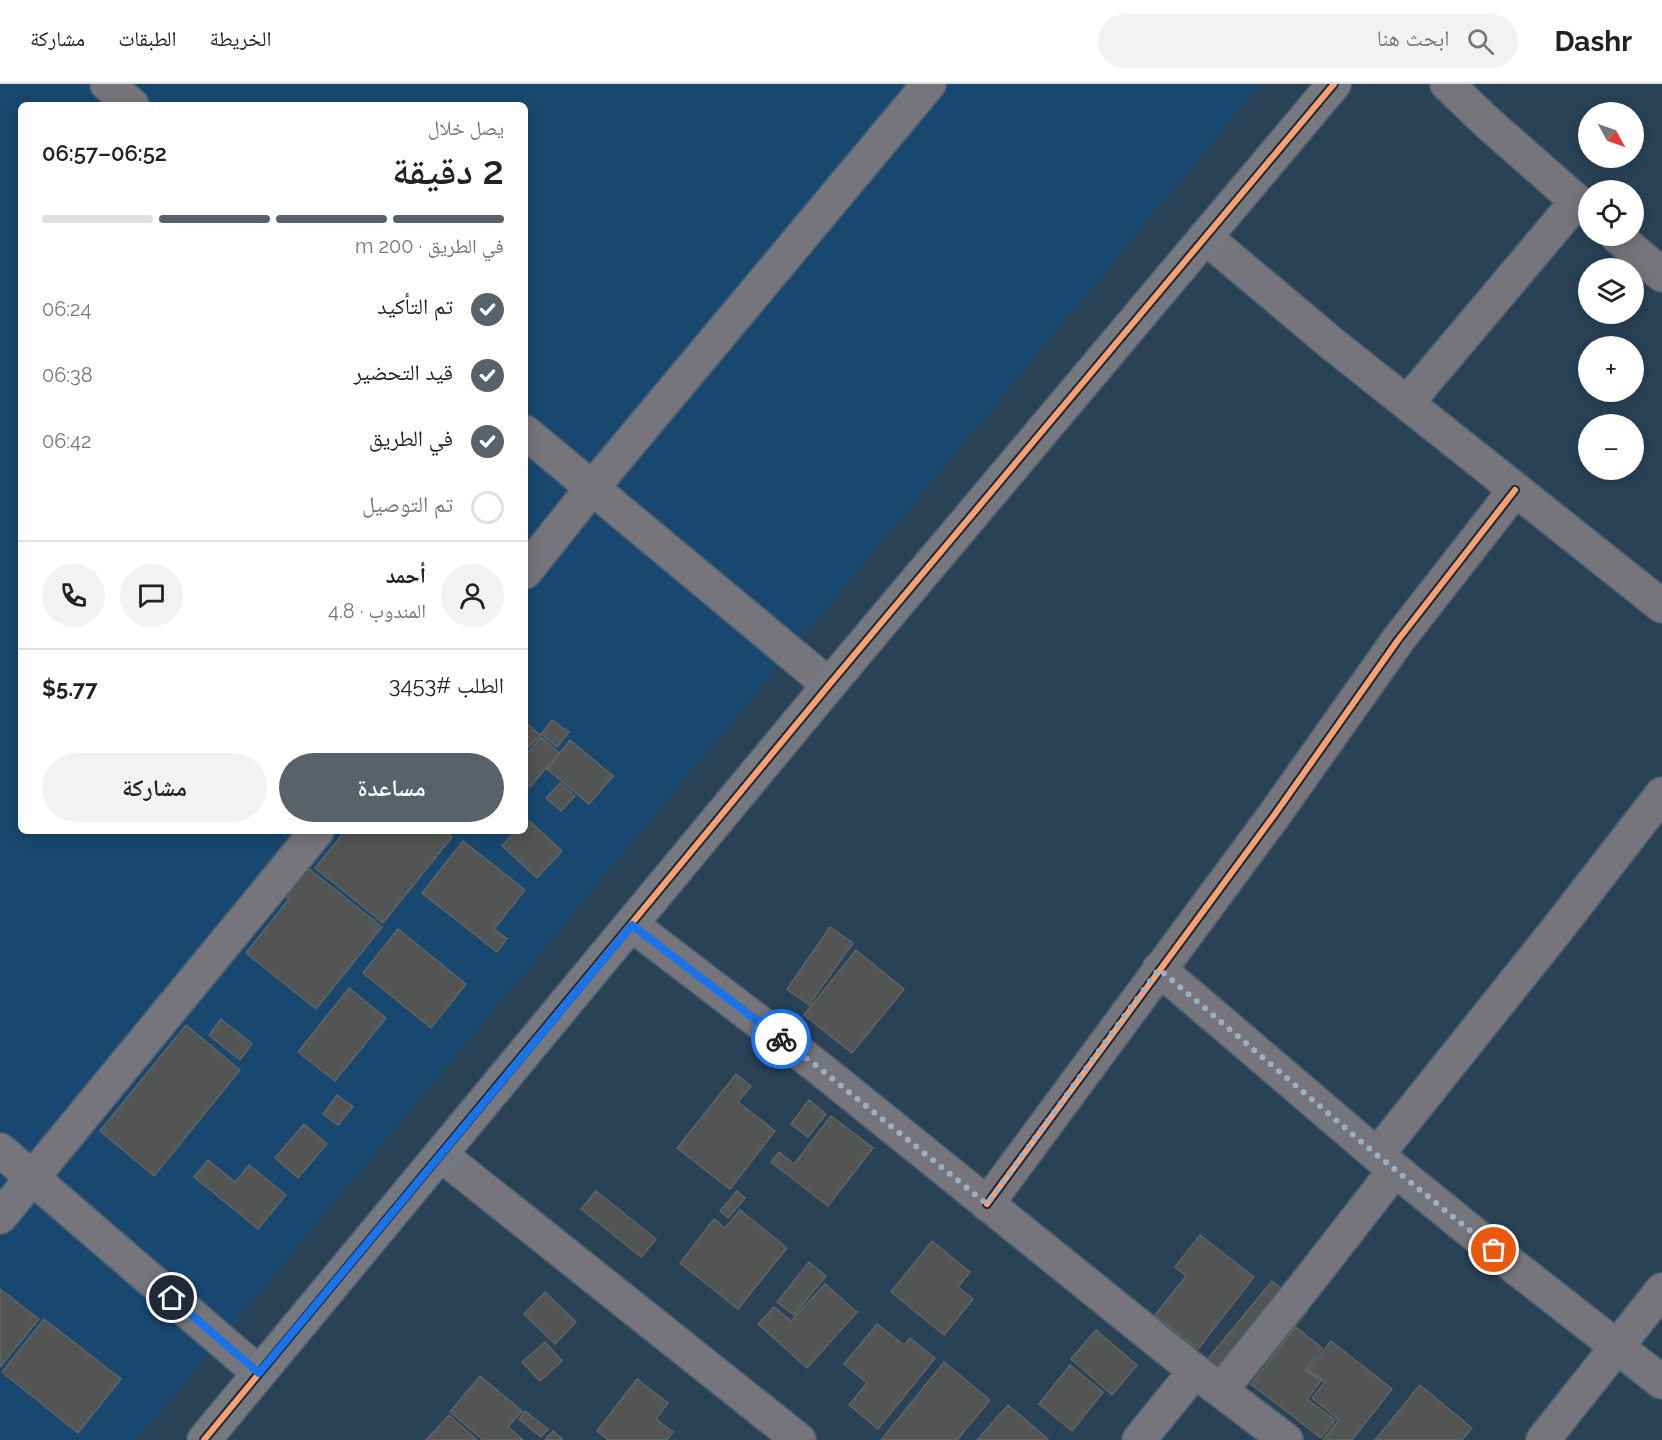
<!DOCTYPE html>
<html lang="ar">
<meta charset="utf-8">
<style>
:root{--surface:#fff;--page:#f2f2f2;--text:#222;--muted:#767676;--line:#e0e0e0;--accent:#58626a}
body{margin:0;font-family:Raleway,"Noto Naskh Arabic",sans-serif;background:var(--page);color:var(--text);direction:rtl;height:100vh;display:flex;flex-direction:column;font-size:22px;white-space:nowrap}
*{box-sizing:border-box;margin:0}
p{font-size:20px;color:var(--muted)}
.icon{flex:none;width:33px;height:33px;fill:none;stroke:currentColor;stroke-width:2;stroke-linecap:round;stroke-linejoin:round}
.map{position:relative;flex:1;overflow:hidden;direction:ltr}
.details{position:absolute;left:18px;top:18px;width:510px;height:732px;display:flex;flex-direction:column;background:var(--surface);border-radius:9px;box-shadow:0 3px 15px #0003;direction:rtl}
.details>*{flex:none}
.needle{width:39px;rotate:130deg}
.tools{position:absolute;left:1578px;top:18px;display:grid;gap:12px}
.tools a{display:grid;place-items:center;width:66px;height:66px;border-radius:50%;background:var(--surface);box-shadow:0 3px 15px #0003;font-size:30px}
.pin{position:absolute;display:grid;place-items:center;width:51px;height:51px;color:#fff;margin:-26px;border:3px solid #fff;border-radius:50%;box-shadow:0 2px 6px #0007}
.courier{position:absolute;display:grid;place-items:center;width:60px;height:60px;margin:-30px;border:4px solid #1a73e8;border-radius:50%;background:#fff;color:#222;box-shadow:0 2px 8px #0007}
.overview em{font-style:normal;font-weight:600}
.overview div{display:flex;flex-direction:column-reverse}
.overview{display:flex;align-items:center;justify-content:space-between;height:102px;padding:0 24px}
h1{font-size:39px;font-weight:600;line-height:45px}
.bar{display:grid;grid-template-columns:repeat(4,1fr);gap:9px 6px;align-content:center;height:72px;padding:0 24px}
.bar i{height:8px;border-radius:4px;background:var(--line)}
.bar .on{background:var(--accent)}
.bar p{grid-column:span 4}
.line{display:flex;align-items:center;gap:15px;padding:0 24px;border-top:2px solid var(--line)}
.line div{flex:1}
.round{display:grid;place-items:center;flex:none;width:63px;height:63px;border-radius:32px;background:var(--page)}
ol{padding:0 24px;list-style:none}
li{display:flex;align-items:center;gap:18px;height:66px}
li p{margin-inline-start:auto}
li .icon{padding:6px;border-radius:50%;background:var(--accent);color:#fff;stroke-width:4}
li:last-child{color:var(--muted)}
li i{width:33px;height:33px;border:3px solid var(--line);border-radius:50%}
.action{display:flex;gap:12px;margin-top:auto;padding:12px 24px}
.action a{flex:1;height:69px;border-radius:36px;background:var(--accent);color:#fff;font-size:24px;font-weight:600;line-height:69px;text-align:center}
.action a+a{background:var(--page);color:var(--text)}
header{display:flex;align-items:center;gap:36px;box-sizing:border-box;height:84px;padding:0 30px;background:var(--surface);border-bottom:2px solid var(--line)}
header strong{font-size:28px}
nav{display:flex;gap:33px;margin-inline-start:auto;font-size:21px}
.search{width:420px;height:54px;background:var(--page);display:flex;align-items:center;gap:15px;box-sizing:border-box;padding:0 21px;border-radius:33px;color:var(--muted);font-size:22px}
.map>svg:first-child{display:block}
</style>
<header>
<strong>Dashr</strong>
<div class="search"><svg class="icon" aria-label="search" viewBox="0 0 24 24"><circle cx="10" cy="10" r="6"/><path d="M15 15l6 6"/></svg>ابحث هنا</div>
<nav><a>الخريطة</a><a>الطبقات</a><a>مشاركة</a></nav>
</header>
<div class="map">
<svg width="1662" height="1356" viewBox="0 0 1662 1356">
<rect width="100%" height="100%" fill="#294256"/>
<path fill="#18486f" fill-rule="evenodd" d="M0,0H1261L137,1356H0ZM21,21H525V747H21Z"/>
<path fill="#525554" stroke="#606464" stroke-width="1.5" d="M552,636L569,648L557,663L541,650Z
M525,638L540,651L525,667Z
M541,653L559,669L530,703L525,699V672Z
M570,656L613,692L589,720L547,685Z
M560,699L575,712L561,727L546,714Z
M527,735L562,767L537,794L502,762L516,747H525V737Z
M345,747H445L452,753L383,839L315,784Z
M463,757L525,806L494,845L507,855L497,868L422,809Z
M302,779L382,843L316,925L246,869L289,815L278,807Z
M830,843L853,859L809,921L787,905Z
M398,845L466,900L431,944L363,889Z
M856,866L904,905L852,969L804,931Z
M349,904L386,934L335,997L298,968Z
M221,935L252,960L240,976L209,951Z
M186,941L240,986L154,1092L100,1047Z
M736,990L751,1002L738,1018L775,1047L730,1105L677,1064Z
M337,1011L353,1023L338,1041L323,1030Z
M809,1016L826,1030L808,1053L791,1040Z
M831,1032L873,1064L828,1122L771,1078L779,1068L794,1080Z
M304,1040L327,1060L298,1094L275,1074Z
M208,1076L235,1098L249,1081L286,1111L258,1145L194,1093Z
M596,1107L656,1155L641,1173L581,1125Z
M737,1107L745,1114L728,1134L720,1127Z
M740,1126L787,1164L738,1225L680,1179L714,1135L725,1144Z
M1200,1151L1254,1193L1198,1265L1155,1231L1186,1192L1175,1183Z
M932,1157L970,1188L958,1203L973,1215L944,1251L891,1208Z
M809,1178L826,1192L794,1231L777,1218Z
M1272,1197L1308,1226L1243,1306L1207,1276Z
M825,1200L857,1228L807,1284L758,1240L774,1223L791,1237Z
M0,1205L39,1235L0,1283Z
M545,1208L576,1238L555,1260L524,1230Z
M44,1235L121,1295L78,1349L2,1288Z
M877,1240L904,1261L910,1254L935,1274L878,1345L849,1321L867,1299L844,1280Z
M1296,1243L1322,1264L1306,1286L1321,1297L1307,1315L1335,1336L1321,1354L1251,1300Z
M1096,1246L1137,1281L1112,1311L1071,1275Z
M1331,1257L1392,1305L1352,1356H1323L1339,1336L1312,1314L1325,1298L1308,1286Z
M545,1258L562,1277L540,1297L522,1278Z
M944,1278L990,1316L957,1356H881Z
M1070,1281L1103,1308L1072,1347L1039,1320Z
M480,1292L522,1327L508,1343L523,1356H483L450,1328Z
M637,1295L668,1319L656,1335L673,1348L667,1356H608L597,1347Z
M1420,1301L1472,1344L1462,1356H1375Z
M1008,1321L1048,1355L1047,1356H977Z
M525,1327L548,1345L541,1353L519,1335Z
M449,1331L477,1356H426Z
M553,1347L563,1356H545Z"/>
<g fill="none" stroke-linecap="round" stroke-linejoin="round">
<g stroke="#4c6071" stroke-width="36">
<path id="street" d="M107,0L132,21
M1447,0L1488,39L1588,127
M1617,152L1662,191
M1205,153L1330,258L1662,522
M1407,319L1577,117
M525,348L829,601
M525,488L592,404L929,0
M632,841L818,983L1195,1287L1286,1356
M1159,885L1377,1071L1511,1180L1662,1298
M0,1066L259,1289
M441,1071L799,1356
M1377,1071L1559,843L1662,710
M987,1120L1275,730L1398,556L1515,406
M0,1133L317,747
M1221,1306L1307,1199L1395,1086
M1139,1356L1195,1287
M1543,1356L1662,1206"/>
</g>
<g stroke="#4c6071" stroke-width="36">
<path id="secondary" d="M204,1356L829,601L1334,0"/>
</g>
<use href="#street" stroke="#76757c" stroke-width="33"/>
<use href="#secondary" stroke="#767880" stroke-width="33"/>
<g stroke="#162839" stroke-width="10">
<path id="cycleway" d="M987,1120L1275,730L1398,556L1515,406
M204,1356L829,601L1334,0"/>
</g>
<use href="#cycleway" stroke="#fca06f" stroke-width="6"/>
</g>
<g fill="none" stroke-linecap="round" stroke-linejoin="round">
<path stroke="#9bb0c3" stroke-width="6" stroke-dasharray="0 10.8" d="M781,955L818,983L987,1120L1159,885L1377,1071L1494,1166"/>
<path stroke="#1a73e8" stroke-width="8" d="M172,1214L259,1289L632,841L781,955"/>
</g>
</svg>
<div class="tools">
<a><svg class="needle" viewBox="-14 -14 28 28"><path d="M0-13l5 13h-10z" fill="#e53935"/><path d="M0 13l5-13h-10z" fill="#767676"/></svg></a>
<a><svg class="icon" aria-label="locate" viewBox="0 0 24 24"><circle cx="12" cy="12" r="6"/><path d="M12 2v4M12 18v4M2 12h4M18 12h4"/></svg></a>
<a><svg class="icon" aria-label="layers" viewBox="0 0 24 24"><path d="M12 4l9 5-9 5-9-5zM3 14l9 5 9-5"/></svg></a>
<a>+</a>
<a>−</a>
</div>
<div class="pin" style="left:1494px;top:1166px;background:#ea580c"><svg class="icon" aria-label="bag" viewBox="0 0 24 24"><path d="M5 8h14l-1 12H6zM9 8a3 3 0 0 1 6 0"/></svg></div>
<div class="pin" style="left:172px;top:1214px;background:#1f2937"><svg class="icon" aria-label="home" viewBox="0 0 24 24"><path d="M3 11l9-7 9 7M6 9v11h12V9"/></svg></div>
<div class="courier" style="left:781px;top:955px"><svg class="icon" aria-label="bike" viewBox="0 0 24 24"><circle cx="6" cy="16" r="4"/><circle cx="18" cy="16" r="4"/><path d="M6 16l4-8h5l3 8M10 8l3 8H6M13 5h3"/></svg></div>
<section class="details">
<div class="overview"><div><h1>2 دقيقة</h1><p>يصل خلال</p></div><em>06:52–06:57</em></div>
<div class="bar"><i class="on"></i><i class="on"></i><i class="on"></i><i></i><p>في الطريق · 200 m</p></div>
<ol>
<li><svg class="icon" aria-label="check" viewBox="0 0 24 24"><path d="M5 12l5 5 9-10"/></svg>تم التأكيد<p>06:24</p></li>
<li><svg class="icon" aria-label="check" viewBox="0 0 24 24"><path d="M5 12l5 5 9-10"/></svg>قيد التحضير<p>06:38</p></li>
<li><svg class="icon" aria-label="check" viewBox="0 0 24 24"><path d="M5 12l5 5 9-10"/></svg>في الطريق<p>06:42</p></li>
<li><i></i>تم التوصيل</li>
</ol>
<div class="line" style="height:108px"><a class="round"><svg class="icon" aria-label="person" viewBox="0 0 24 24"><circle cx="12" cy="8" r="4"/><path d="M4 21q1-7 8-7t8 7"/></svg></a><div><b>أحمد</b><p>المندوب · 4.8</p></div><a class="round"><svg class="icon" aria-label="chat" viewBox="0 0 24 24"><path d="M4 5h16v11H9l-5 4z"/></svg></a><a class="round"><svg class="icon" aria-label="phone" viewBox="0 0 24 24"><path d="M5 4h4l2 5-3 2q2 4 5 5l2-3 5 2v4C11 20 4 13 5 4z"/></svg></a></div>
<div class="line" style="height:78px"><div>الطلب #3453</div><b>$5.77</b></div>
<div class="action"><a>مساعدة</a><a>مشاركة</a></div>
</section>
</div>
